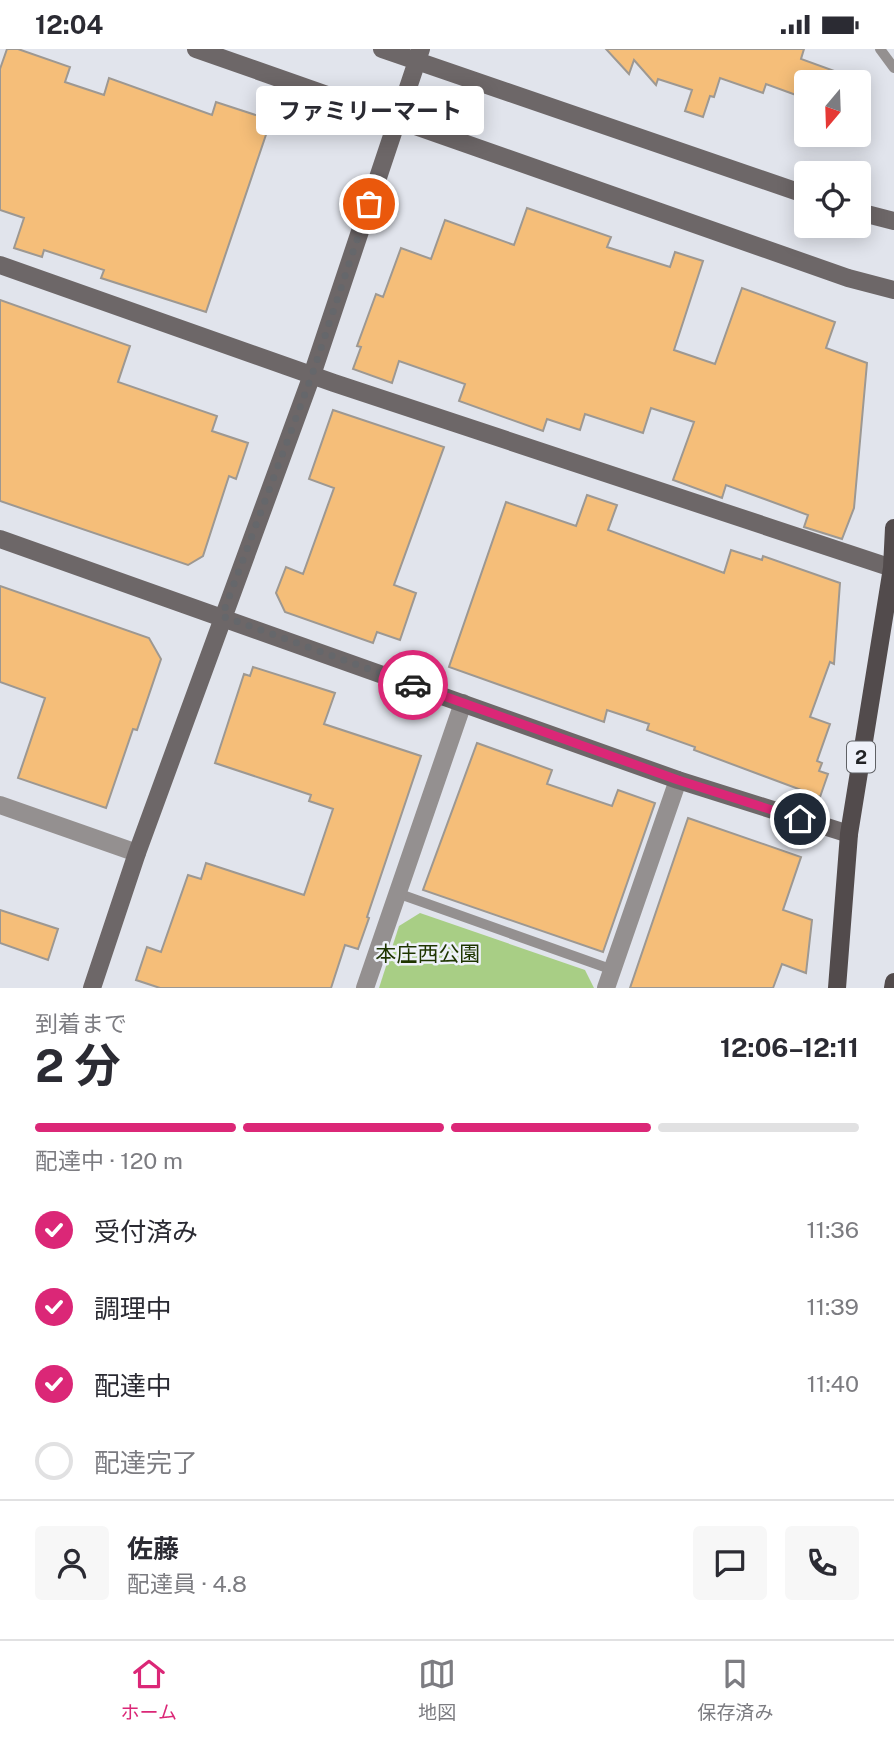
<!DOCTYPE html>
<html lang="ja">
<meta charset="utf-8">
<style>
:root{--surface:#fff;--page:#f7f7f7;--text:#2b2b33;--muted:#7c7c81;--line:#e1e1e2;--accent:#db2777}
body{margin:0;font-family:"Public Sans","Noto Sans JP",sans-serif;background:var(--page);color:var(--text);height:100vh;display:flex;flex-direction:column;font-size:26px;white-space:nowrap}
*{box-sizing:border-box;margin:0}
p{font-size:23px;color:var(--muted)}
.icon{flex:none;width:38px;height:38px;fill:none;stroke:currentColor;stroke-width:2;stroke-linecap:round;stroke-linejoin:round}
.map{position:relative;height:939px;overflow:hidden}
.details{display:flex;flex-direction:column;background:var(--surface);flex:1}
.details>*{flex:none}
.needle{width:46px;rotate:199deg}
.fabs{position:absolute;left:794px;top:21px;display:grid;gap:14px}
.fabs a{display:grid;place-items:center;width:77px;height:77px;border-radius:7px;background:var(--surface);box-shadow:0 4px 18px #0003;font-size:35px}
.pin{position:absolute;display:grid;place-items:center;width:60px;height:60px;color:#fff;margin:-30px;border:4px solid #fff;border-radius:50%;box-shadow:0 2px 7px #0007}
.courier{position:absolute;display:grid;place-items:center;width:70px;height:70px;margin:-35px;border:5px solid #db2777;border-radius:50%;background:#fff;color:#222;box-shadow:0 2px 9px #0007}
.bubble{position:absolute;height:49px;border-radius:7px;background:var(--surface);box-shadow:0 4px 18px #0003;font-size:23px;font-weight:700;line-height:49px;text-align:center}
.headline em{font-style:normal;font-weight:700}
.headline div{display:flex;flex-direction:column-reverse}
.headline{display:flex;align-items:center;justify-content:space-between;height:119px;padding:0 35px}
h1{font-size:46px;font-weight:700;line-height:52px}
.bar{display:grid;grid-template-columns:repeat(4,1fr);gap:10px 7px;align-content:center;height:84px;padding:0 35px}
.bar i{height:9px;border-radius:5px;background:var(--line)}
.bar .active{background:var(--accent)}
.bar p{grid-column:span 4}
.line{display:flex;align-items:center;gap:18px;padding:0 35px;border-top:2px solid var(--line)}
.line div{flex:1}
.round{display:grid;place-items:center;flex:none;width:74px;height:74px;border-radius:7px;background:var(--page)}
ol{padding:0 35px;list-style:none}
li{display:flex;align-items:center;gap:21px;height:77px}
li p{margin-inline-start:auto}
li .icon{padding:7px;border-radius:50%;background:var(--accent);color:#fff;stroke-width:4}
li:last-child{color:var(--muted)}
li i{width:38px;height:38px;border:4px solid var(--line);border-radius:50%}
.status{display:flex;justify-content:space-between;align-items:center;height:49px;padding:0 35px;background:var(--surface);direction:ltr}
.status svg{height:19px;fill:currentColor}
.menu{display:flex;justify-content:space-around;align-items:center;height:98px;border-top:2px solid var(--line);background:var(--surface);font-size:19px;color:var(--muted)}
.menu a{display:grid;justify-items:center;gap:4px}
.menu .active{color:var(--accent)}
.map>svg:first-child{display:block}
</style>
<div class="status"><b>12:04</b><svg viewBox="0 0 49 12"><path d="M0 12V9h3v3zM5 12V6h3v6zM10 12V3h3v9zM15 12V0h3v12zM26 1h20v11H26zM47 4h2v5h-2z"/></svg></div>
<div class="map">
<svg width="894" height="939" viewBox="0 0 894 939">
<rect width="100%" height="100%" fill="#e1e4ec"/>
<path fill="#a8ce85" d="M420,864L585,921L594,939H379L399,877Z"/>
<path fill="#f5be79" stroke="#9d9892" stroke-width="2" d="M7,0H18L70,18L65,33L104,46L109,29L212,66L216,53L271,71L206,263L101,229L104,221L44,201L42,208L14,199L24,169L0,161V20Z
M606,0H804L801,10L859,31V33H807V50L766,35L763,44L720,29L714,48L710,47L703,68L685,62L692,41L658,30L656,36L634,11L629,25Z
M527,159L611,188L607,198L670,218L675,203L703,212L674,301L715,315L742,239L835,273L826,299L867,314L854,459L842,490L804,478L808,466L726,436L722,449L673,431L694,373L651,359L643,384L585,365L580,381L547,370L543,382L459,352L465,335L399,312L392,334L353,320L361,298L357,297L376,245L383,248L401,199L431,210L445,171L514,196Z
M0,251L130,297L118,333L217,367L212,382L248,394L236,430L229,427L203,507L188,516L0,452Z
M333,361L444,398L394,536L416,544L400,591L377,583L373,594L285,563L276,544L286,518L303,525L334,439L309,430Z
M587,446L617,456L608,481L724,524L731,501L762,511L763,507L840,534L834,615L830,613L810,668L830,675L817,712L822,714L819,722L828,725L820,748L694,701L695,698L647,681L649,675L607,661L604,673L449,618L506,453L576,477Z
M0,537L149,589L161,610L137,681L133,680L106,759L18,729L45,649L0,633Z
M253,618L335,644L324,675L421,707L367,868L369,869L358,900L345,896L331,939H160L136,931L147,898L161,903L188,826L201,830L206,814L304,846L333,760L309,752L311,746L215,714L244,625L250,627Z
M477,694L552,721L547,735L612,757L618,741L655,754L603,903L423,841Z
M688,769L801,808L783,861L812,871L806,924L782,915L773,939H630Z
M0,861L58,880L48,911L0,894Z"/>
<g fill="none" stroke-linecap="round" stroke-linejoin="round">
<path stroke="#949090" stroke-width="10" d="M880,0L894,19
M397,844L613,921"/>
<path stroke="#949090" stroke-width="18" d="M0,756L137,804
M365,939L463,654
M606,939L678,731"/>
<path stroke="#6d6768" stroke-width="18" d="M196,0L848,229L894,241
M382,0L807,146
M859,163L894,172
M0,216L334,334L892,519
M0,490L678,731L849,785
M92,939L137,804L312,326L421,0"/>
<path stroke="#524b4c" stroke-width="18" d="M837,939L849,785L892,519L894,479
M893,939L894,933"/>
</g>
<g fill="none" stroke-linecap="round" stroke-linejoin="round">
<path stroke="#65676b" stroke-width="7" stroke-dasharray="0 12.6" d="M369,155L312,326L222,567L413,636"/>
<path stroke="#db2777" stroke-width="9" d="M413,636L678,731L800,770"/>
</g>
<g text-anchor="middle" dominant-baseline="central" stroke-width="5" stroke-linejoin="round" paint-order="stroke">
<rect fill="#eef1f9" stroke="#5f6165" stroke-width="2" x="847" y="692.5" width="28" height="31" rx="5"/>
<g font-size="19" font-weight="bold" fill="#222326">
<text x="861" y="708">2</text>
</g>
<g font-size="21" fill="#1e3500" stroke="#eef1f9">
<text x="428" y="904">本庄西公園</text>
</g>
</g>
</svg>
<div class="fabs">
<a><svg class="needle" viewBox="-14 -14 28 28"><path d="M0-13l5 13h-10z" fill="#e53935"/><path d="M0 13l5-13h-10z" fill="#7c7c81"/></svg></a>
<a><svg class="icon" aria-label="locate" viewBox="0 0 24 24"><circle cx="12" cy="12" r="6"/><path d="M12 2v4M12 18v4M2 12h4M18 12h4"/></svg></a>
</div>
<div class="pin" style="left:369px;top:155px;background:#ea580c"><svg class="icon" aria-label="bag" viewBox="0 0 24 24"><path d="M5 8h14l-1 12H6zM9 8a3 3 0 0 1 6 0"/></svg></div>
<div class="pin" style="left:800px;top:770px;background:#1f2937"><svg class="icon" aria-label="home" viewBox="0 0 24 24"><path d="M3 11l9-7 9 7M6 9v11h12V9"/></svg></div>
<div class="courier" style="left:413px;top:636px"><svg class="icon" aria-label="car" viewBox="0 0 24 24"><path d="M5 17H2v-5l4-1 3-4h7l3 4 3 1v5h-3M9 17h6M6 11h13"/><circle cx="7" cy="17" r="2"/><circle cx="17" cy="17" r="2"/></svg></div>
<div class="bubble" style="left:256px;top:37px;width:228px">ファミリーマート</div>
</div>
<section class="details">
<div class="headline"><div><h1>2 分</h1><p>到着まで</p></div><em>12:06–12:11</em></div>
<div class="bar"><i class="active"></i><i class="active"></i><i class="active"></i><i></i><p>配達中 · 120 m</p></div>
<ol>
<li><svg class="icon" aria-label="check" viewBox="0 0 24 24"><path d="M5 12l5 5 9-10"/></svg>受付済み<p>11:36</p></li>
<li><svg class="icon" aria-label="check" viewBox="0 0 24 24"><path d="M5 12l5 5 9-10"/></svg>調理中<p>11:39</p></li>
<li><svg class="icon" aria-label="check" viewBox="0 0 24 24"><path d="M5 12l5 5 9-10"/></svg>配達中<p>11:40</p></li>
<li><i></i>配達完了</li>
</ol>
<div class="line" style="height:126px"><a class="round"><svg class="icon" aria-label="person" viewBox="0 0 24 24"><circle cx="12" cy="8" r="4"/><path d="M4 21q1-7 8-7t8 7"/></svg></a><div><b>佐藤</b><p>配達員 · 4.8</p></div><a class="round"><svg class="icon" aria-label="chat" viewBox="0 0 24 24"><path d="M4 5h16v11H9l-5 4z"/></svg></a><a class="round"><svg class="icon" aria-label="phone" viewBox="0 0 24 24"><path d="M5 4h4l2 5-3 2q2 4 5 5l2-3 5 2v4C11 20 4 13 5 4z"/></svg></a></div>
</section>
<nav class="menu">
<a class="active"><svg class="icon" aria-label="home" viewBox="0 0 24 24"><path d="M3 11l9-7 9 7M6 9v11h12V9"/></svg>ホーム</a>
<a><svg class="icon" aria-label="map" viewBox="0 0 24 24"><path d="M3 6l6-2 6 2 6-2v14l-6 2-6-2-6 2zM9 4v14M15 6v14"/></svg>地図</a>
<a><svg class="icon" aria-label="saved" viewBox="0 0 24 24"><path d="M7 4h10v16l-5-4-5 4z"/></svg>保存済み</a>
</nav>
